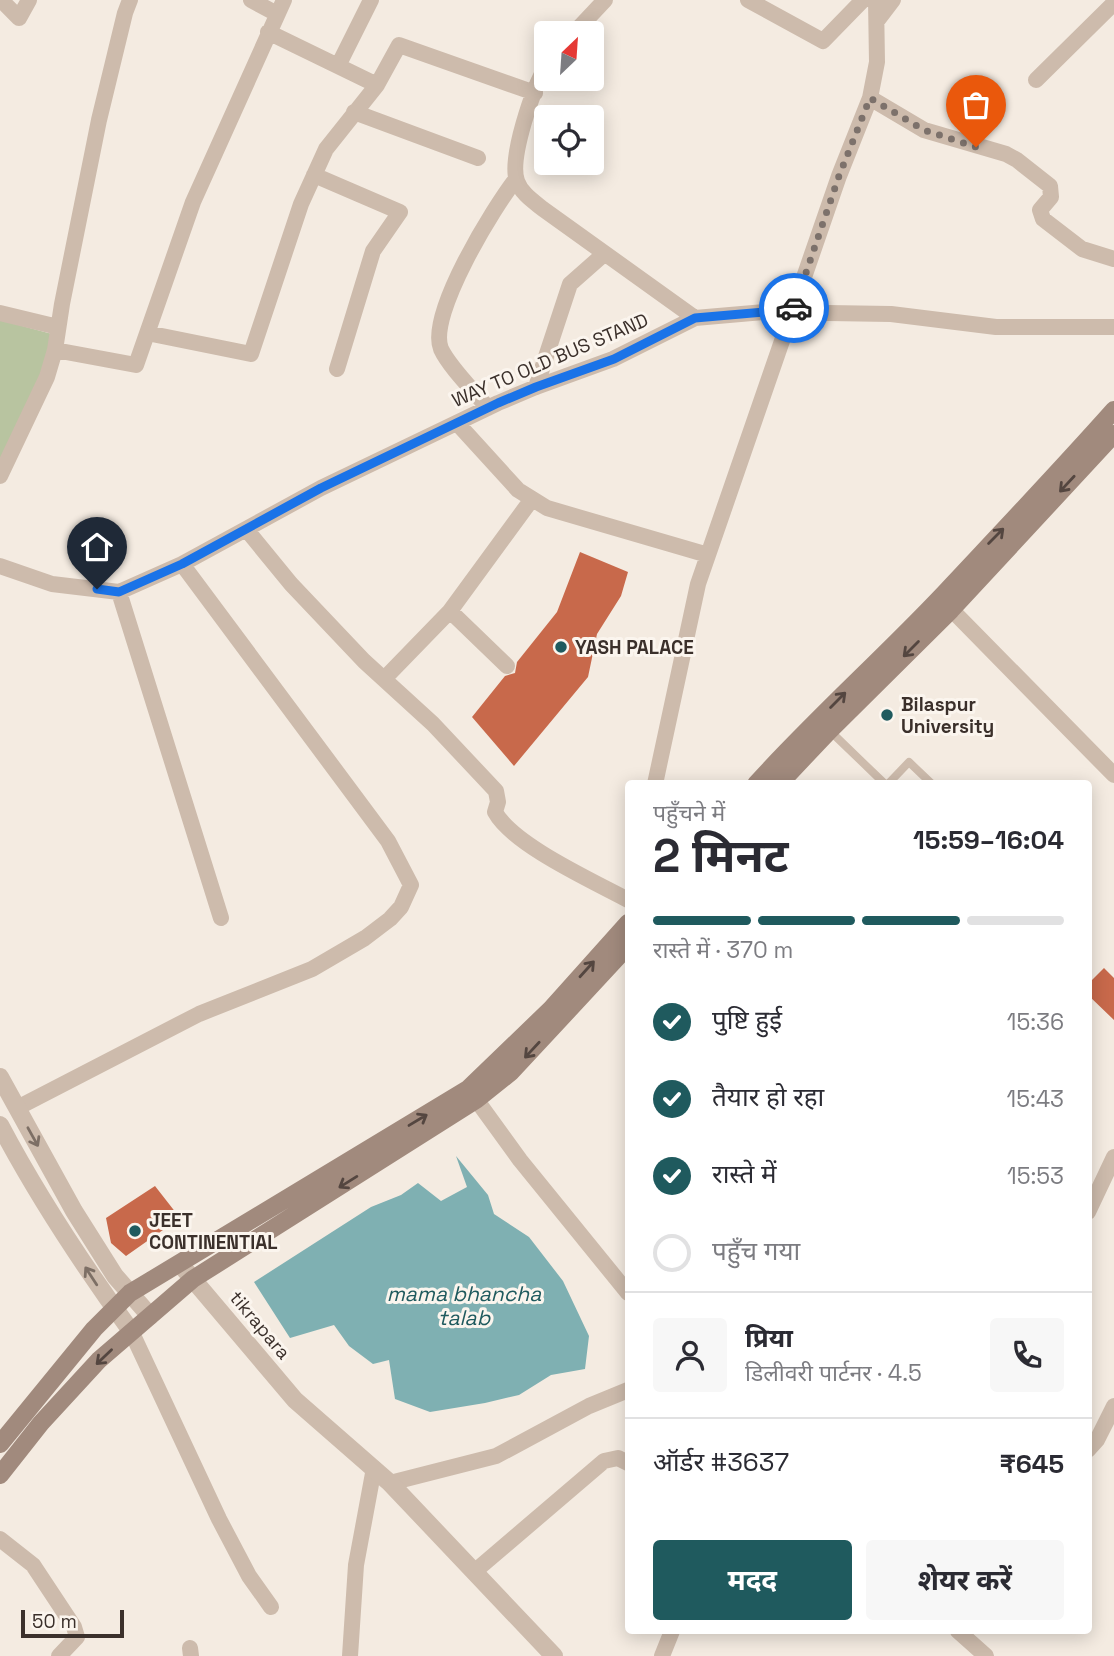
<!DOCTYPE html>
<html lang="hi">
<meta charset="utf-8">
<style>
:root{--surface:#fff;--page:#f7f7f7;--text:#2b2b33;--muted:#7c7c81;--line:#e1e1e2;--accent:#1f5a5e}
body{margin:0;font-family:"Space Grotesk","Noto Sans Devanagari",sans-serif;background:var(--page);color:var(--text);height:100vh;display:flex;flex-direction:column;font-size:26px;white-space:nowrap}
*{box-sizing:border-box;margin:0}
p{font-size:23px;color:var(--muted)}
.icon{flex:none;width:38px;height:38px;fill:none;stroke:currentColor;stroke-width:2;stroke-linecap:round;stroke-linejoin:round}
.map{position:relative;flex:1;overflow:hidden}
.drawer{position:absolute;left:625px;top:780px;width:467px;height:854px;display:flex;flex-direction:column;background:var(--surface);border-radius:7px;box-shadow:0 4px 18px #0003}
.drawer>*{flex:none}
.needle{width:46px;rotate:25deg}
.tools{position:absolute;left:534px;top:21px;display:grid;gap:14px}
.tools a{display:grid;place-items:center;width:70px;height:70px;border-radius:7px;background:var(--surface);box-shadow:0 4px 18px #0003;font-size:35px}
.scale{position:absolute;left:21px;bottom:18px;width:103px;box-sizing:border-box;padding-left:7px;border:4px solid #3b302b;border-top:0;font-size:19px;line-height:24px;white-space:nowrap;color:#3b302b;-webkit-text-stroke:5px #fbf5ee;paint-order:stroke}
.pin{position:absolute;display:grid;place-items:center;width:60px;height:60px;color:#fff;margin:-72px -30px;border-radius:50% 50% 50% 0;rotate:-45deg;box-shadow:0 0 7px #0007}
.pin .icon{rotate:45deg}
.courier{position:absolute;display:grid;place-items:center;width:70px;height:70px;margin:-35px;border:5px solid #1a73e8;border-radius:50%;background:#fff;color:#222;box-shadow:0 2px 9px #0007}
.overview em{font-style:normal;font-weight:700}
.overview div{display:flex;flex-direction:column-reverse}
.overview{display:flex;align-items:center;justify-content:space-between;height:119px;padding:0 28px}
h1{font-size:46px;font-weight:700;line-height:52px}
.bar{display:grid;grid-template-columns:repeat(4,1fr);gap:10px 7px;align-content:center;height:84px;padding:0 28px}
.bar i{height:9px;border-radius:5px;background:var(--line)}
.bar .current{background:var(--accent)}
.bar p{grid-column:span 4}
.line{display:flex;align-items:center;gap:18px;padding:0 28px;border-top:2px solid var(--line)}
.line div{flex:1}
.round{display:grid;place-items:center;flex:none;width:74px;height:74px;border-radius:7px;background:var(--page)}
ol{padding:0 28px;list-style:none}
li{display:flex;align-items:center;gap:21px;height:77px}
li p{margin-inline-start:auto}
li .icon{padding:7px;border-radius:50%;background:var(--accent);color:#fff;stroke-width:4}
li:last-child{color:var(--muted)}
li i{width:38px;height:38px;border:4px solid var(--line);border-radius:50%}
.cta{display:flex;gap:14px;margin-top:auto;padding:14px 28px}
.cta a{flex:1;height:80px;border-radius:7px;background:var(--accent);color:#fff;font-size:28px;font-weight:700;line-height:80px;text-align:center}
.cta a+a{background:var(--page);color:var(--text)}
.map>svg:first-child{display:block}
</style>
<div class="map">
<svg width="1114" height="1656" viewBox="0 0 1114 1656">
<rect width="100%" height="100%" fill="#f4ebe1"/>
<path fill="#b8c4a0" d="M0,320L52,334L55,350L0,467Z"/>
<path fill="#7fb0b2" d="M456,1156L488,1195L494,1214L529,1237L563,1281L589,1336L585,1369L551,1375L519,1395L485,1403L430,1412L395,1399L389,1360L373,1364L349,1346L334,1325L290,1338L254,1282L371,1207L401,1195L418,1183L441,1201L467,1187Z"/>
<path fill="#c8694b" d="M580,552L628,572L621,596L597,634L588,677L514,766L472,717L505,676L515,673L517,662L557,612Z
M1104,968L1114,978V1020L1088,995V984Z
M155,1186L180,1218L126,1256L111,1243L106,1218Z"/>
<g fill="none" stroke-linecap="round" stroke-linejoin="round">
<path stroke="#cdbbac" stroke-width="8" d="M829,730L885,784
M888,784L909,762L932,784"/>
<path stroke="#cdbbac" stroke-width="16" d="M1,0L19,18L29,0
M251,0L277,14
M748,0L823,41L863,0
M877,21L893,0
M574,33L605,0
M338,66L371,0
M546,67C533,87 509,159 517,181C521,193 533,201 543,209L695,318
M1036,80L1114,3
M377,85L399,45L535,93
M870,98L924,130L1006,154L1017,160L1050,186L1051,197L1040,210L1043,219L1082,249L1114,259
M354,112L478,158
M314,175L400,212L373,251L337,369
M0,313L58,327
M147,333L251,354L301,204L326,149L377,85L268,32
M55,350L136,365L193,202L284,0
M536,387L570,284L604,254
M488,408C474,391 450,368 441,349C427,315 494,207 516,179
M457,423L518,490L547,508L708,555
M0,476L47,377L55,350L62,304L99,120L125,13L130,0
M246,529L291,584L364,661L433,724L496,791L498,802L495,812C513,845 593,881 628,900
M0,566L52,584L119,592L182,564L321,488L498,403L536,387L613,359L695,318L765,312L891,314L996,327H1114
M119,592L221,918
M944,602L1114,775
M450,611L507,666
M384,679L450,611L532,499
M655,784L698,584L839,176L870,98L877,62L876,0
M470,1091L520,1160L628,1293
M17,1108L199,1014L312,969L365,938L390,919L401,907L411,885L388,841L182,564
M1088,1212L1114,1157
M131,1331L219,1519L249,1576L271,1607
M1088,1450L1097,1440L1114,1406
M390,1483L496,1456L589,1406L628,1390
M0,1539L33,1565L74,1627L77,1637L59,1656
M474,1572L604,1461L618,1458L628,1463
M958,1631L986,1656
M190,1648L191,1656
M350,1656L356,1565L374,1468
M662,1656L672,1631"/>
<path stroke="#cdbbac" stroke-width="18" d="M0,1077L74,1211L115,1276L150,1316
M0,1125C38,1197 83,1265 131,1331
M180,1264L295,1400L390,1483L554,1656"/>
<path stroke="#a18a7d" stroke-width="18" d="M756,784C815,719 880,661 940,598C998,536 1057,474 1114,410
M779,784L830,730L951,610L1114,434
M0,1444L94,1329L130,1293L468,1089L551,1009L628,923
M0,1475L41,1423L99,1360L193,1279L476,1100L511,1072L628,946"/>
</g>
<defs><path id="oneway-shaft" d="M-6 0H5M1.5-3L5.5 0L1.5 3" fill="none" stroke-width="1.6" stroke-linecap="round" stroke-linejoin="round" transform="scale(1.75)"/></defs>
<g stroke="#544640">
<use href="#oneway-shaft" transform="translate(1067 484) rotate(133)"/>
<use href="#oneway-shaft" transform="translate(996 536) rotate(-45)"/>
<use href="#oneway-shaft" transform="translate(911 649) rotate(135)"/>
<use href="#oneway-shaft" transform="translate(838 700) rotate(-45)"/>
<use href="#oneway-shaft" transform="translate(587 969) rotate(-48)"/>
<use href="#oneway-shaft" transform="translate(532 1050) rotate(133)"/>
<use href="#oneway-shaft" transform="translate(418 1120) rotate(-31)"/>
<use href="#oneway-shaft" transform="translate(348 1182) rotate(148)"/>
<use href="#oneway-shaft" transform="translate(104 1357) rotate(136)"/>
</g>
<g stroke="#7d6f65">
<use href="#oneway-shaft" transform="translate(33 1137) rotate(61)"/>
<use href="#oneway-shaft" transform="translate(91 1276) rotate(-123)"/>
</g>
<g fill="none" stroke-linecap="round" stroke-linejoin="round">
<path stroke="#7c716b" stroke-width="7" stroke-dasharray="0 12.6" d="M794,308L839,176L870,98L924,130L976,147"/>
<path stroke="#1a73e8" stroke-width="9" d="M97,589L119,592L182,564L321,488L498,403L536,387L614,359L695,318L765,312L792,313L794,308"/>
</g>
<g fill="#1f5a5e" stroke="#fbf5ee" stroke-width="2.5">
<circle cx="561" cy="647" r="7"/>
<circle cx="887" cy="715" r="7"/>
<circle cx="135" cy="1231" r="7"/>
</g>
<g text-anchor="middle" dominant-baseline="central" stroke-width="6" stroke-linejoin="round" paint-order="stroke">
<g font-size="19" fill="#3b302b" stroke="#fbf5ee">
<text transform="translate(550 360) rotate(-23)">WAY TO OLD BUS STAND</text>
<text transform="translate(260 1325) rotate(50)">tikrapara</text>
</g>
<g font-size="19" font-weight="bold" fill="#3b302b" stroke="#fbf5ee" text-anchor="start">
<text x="575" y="647">YASH PALACE</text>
<text x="901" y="704">Bilaspur<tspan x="901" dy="22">University</tspan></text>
<text x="149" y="1220">JEET<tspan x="149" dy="22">CONTINENTIAL</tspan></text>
</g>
<g font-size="21" font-style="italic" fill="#1f5a5e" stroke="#fbf5ee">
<text x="464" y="1293">mama bhancha<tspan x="464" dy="24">talab</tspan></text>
</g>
</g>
</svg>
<div class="tools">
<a><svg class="needle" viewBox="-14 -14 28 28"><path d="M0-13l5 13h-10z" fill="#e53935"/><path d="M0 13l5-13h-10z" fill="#7c7c81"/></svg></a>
<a><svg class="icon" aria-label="locate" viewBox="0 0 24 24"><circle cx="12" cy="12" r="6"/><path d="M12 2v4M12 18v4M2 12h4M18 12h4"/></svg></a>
</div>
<div class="scale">50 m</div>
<div class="pin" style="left:976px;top:147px;background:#ea580c"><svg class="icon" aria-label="bag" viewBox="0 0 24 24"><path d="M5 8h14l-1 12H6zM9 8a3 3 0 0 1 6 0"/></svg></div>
<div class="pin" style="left:97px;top:589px;background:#1f2937"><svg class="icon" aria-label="home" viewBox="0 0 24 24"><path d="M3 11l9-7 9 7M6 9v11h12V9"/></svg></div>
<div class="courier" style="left:794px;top:308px"><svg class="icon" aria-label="car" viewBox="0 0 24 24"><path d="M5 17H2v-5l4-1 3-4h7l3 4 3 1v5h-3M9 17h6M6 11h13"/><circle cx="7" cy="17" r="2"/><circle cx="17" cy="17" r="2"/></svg></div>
<section class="drawer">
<div class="overview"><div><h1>2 मिनट</h1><p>पहुँचने में</p></div><em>15:59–16:04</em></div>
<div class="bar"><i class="current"></i><i class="current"></i><i class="current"></i><i></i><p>रास्ते में · 370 m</p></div>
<ol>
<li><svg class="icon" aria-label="check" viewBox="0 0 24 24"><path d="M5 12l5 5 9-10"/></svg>पुष्टि हुई<p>15:36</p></li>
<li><svg class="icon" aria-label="check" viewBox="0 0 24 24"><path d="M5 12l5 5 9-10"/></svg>तैयार हो रहा<p>15:43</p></li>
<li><svg class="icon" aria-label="check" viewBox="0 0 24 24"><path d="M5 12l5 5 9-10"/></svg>रास्ते में<p>15:53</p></li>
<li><i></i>पहुँच गया</li>
</ol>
<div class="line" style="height:126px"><a class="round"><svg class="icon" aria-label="person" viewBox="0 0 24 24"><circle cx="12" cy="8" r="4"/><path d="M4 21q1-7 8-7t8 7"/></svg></a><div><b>प्रिया</b><p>डिलीवरी पार्टनर · 4.5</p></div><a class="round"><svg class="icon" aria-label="phone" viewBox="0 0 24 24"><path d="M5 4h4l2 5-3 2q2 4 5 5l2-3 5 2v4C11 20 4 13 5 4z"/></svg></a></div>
<div class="line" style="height:91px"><div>ऑर्डर #3637</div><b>₹645</b></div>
<div class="cta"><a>मदद</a><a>शेयर करें</a></div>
</section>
</div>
